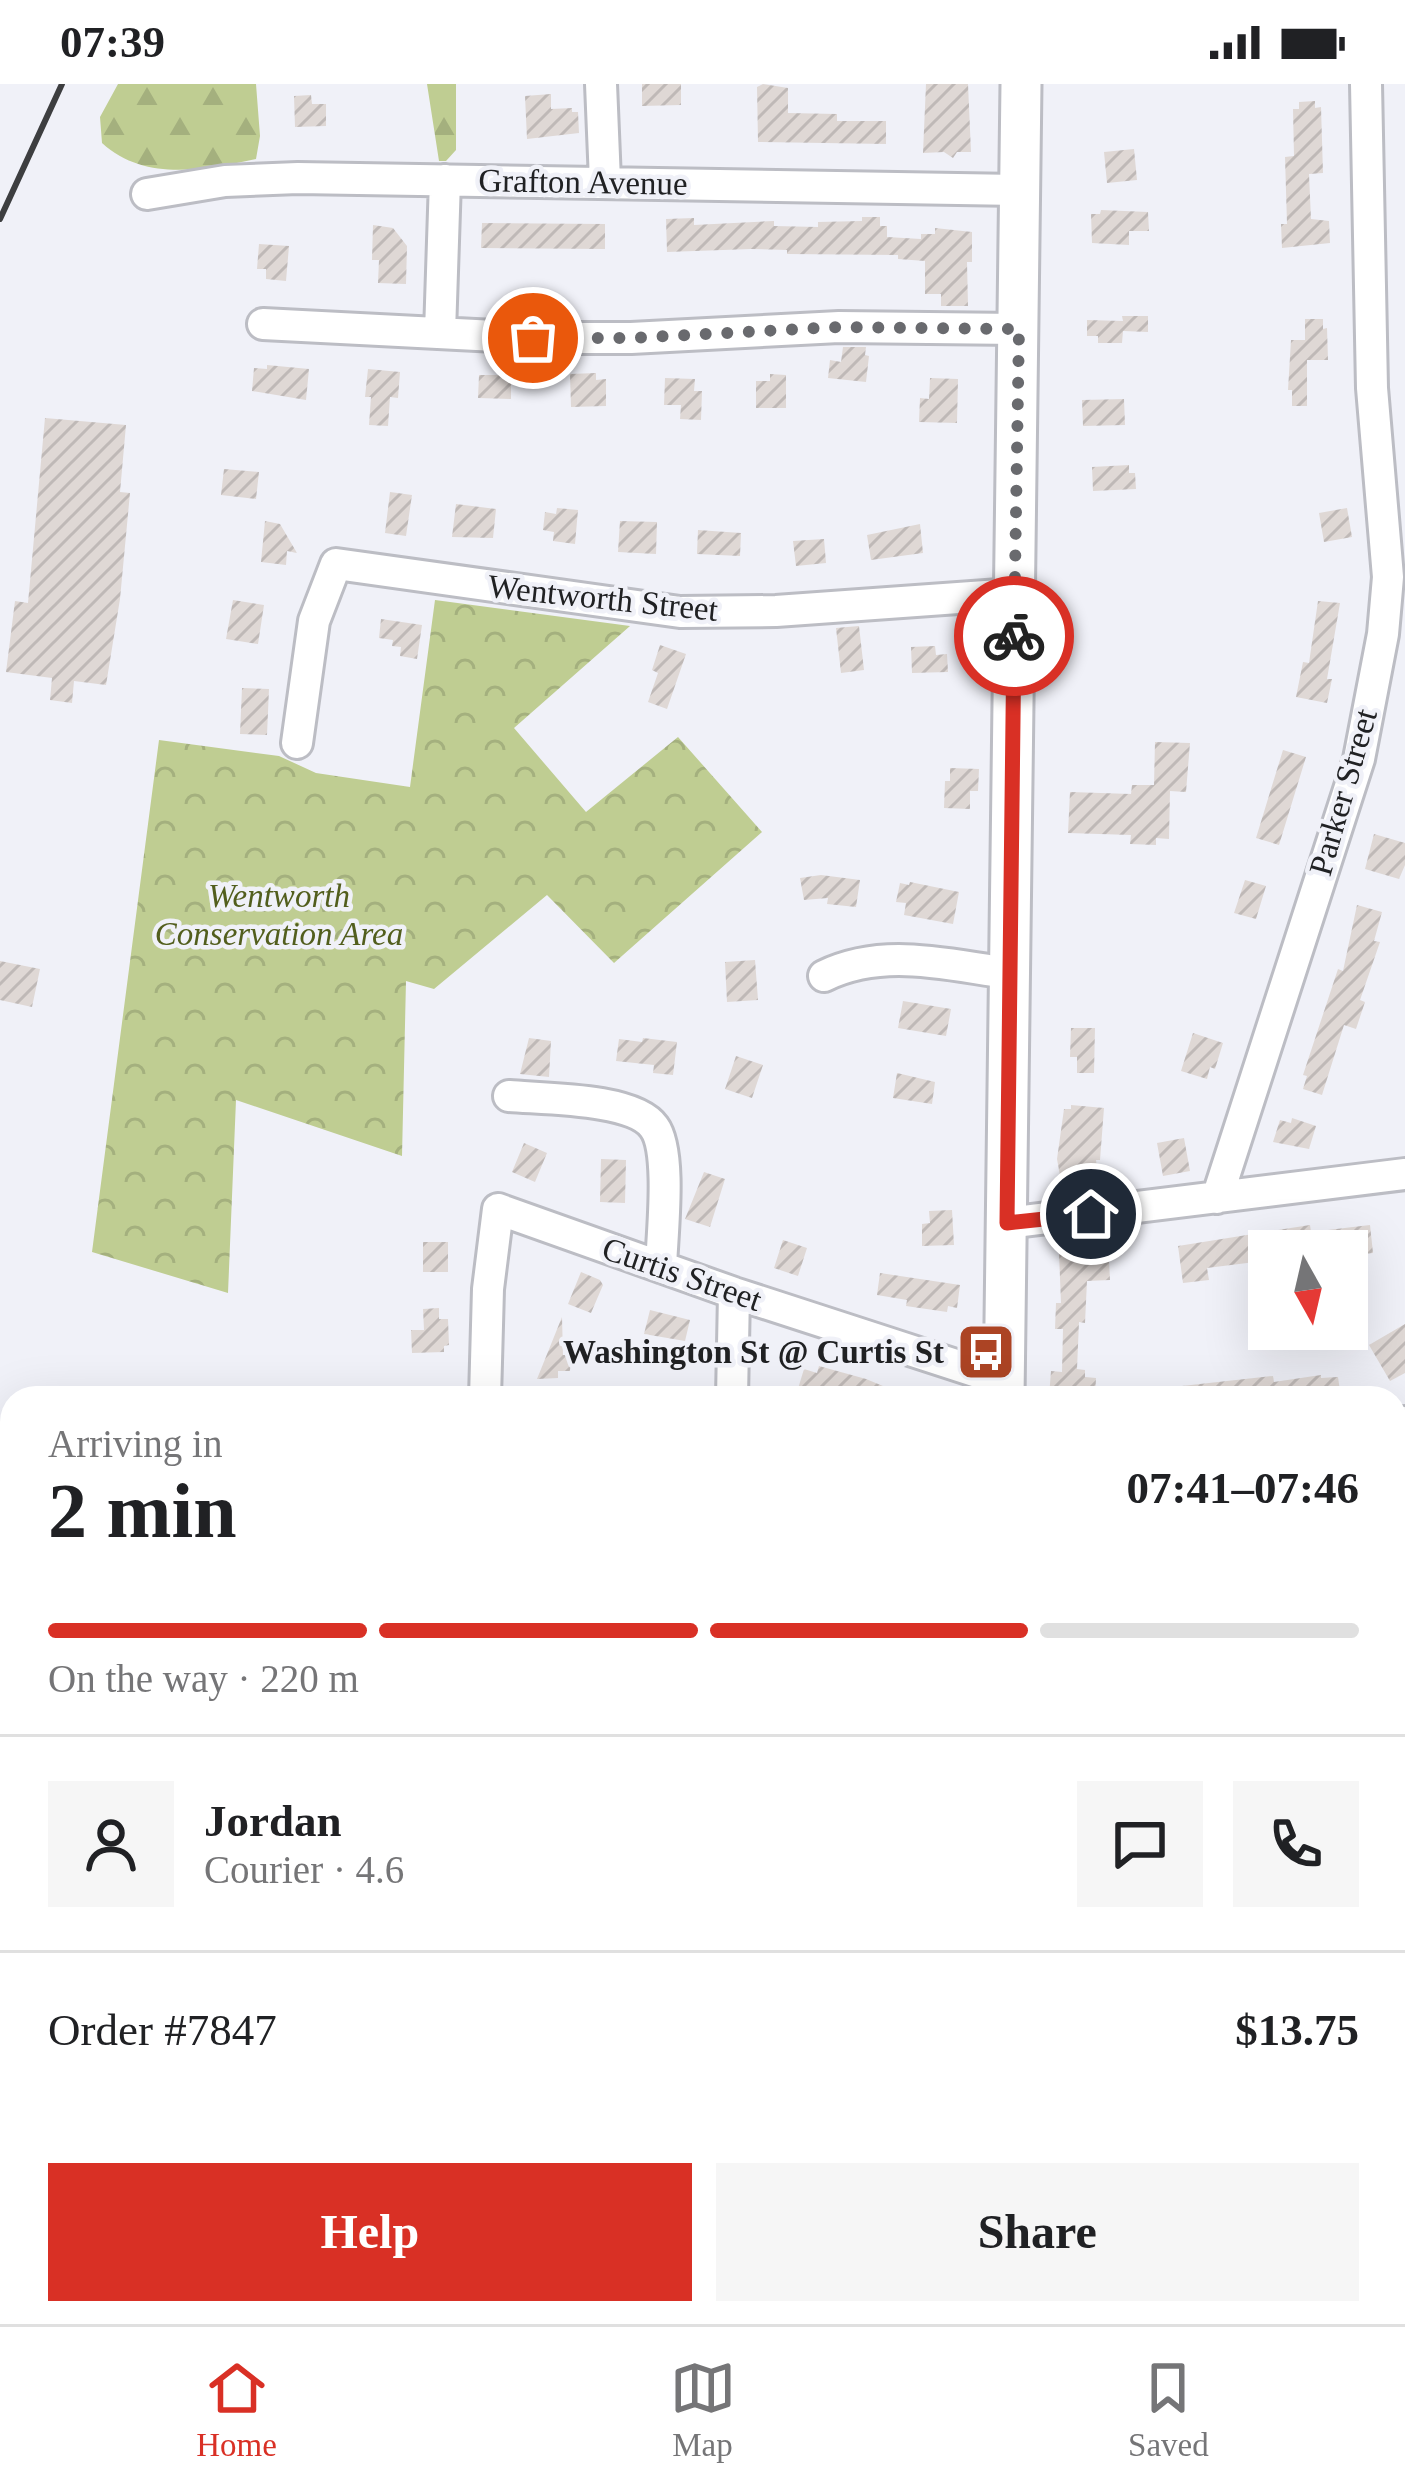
<!DOCTYPE html>
<meta charset="utf-8">
<style>
:root{--surface:#fff;--page:#f6f6f6;--text:#202124;--muted:#757577;--line:#e0e0e0;--accent:#d93025}
body{margin:0;font-family:Georgia,serif;background:var(--page);color:var(--text);height:100vh;display:flex;flex-direction:column;font-size:45px;white-space:nowrap}
*{box-sizing:border-box;margin:0}
p{font-size:39px;color:var(--muted)}
.icon{flex:none;width:66px;height:66px;fill:none;stroke:currentColor;stroke-width:2;stroke-linecap:round;stroke-linejoin:round}
.map{position:relative;flex:1;overflow:hidden}
.details{position:absolute;left:0px;top:1302px;width:1407px;height:939px;display:flex;flex-direction:column;background:var(--surface);border-radius:36px 36px 0 0;box-shadow:0 12px 48px #0002}
.details>*{flex:none}
.needle{width:78px;rotate:172deg}
.fabs{position:absolute;left:1248px;top:1146px;display:grid;gap:24px}
.fabs a{display:grid;place-items:center;width:120px;height:120px;border-radius:0px;background:var(--surface);box-shadow:0 12px 48px #0002;font-size:60px}
.pin{position:absolute;display:grid;place-items:center;width:102px;height:102px;color:#fff;margin:-51px;border:6px solid #fff;border-radius:50%;box-shadow:0 3px 12px #0007}
.courier{position:absolute;display:grid;place-items:center;width:120px;height:120px;margin:-60px;border:9px solid #d93025;border-radius:50%;background:#fff;color:#222;box-shadow:0 3px 15px #0007}
.headline em{font-style:normal;font-weight:600}
.headline div{display:flex;flex-direction:column-reverse}
.headline{display:flex;align-items:center;justify-content:space-between;height:204px;padding:0 48px}
h1{font-size:78px;font-weight:600;line-height:90px}
.bar{display:grid;grid-template-columns:repeat(4,1fr);gap:18px 12px;align-content:center;height:144px;padding:0 48px}
.bar i{height:15px;border-radius:9px;background:var(--line)}
.bar .current{background:var(--accent)}
.bar p{grid-column:span 4}
.line{display:flex;align-items:center;gap:30px;padding:0 48px;border-top:3px solid var(--line)}
.line div{flex:1}
.round{display:grid;place-items:center;flex:none;width:126px;height:126px;border-radius:0px;background:var(--page)}
.action{display:flex;gap:24px;margin-top:auto;padding:24px 48px}
.action a{flex:1;height:138px;border-radius:0px;background:var(--accent);color:#fff;font-size:48px;font-weight:600;line-height:138px;text-align:center}
.action a+a{background:var(--page);color:var(--text)}
.status{display:flex;justify-content:space-between;align-items:center;height:84px;padding:0 60px;background:var(--surface);direction:ltr}
.status svg{height:33px;fill:currentColor}
.menu{display:flex;justify-content:space-around;align-items:center;height:168px;border-top:3px solid var(--line);background:var(--surface);font-size:33px;color:var(--muted)}
.menu a{display:grid;justify-items:center;gap:6px}
.menu .current{color:var(--accent)}
.map>svg:first-child{display:block}
</style>
<div class="status"><b>07:39</b><svg viewBox="0 0 49 12"><path d="M0 12V9h3v3zM5 12V6h3v6zM10 12V3h3v9zM15 12V0h3v12zM26 1h20v11H26zM47 4h2v5h-2z"/></svg></div>
<div class="map">
<svg width="1405" height="2240" viewBox="0 0 1405 2240">
<defs>
<pattern id="forest-firs" width="22" height="20" patternUnits="userSpaceOnUse" patternTransform="scale(3)"><rect width="22" height="20" fill="#bfcd92"/><path d="M5 1l3.5 6h-7zM16 11l3.5 6h-7z" fill="#a4b07e"/></pattern>
<pattern id="park-crowns" width="20" height="18" patternUnits="userSpaceOnUse" patternTransform="scale(3)"><rect width="20" height="18" fill="#bfcd92"/><path d="M2 6a3 3 0 1 1 6 0M12 15a3 3 0 1 1 6 0" fill="none" stroke="#a4b07e"/></pattern>
<pattern id="building-hatch" width="6" height="6" patternUnits="userSpaceOnUse" patternTransform="scale(3)"><rect width="6" height="6" fill="#dfd8d5"/><path d="M-1 1l2-2M0 6l6-6M5 7l2-2" fill="none" stroke="#bfb9b7"/></pattern>
</defs>
<rect width="100%" height="100%" fill="#f0f1f8"/>
<path fill="url(#forest-firs)" d="M118,0H256L260,52L256,75C203,86 145,98 102,59L100,33Z
M427,0H456V66L446,77H439Z"/>
<path fill="url(#park-crowns)" d="M435,516L630,542L514,644L586,728L678,653L762,748L614,879L547,811L434,905L406,897L402,1072L236,1016L228,1209L92,1168L159,656L279,672L316,689L410,703Z"/>
<path fill="url(#building-hatch)" d="M642,0H681V21L642,22Z
M763,0L788,4V29L837,30V37H886V60L758,58L757,3Z
M926,0H968L971,68H957L953,74L944,68L923,69Z
M551,10V25L572,24V28H578L579,49L527,55L525,12Z
M311,11L312,20H326V42L295,43L294,12Z
M1315,17V24L1321,23L1323,89L1309,90L1311,135L1329,137L1330,159L1282,164L1281,140H1287L1285,73L1294,72L1293,25H1299V18Z
M1134,65L1137,96L1107,99L1104,68Z
M1101,126L1148,128L1149,147H1129V161L1092,159L1091,130H1100Z
M862,133H880V142H887V153L921,155V150H935V144L972,148V178H967L968,222H941V210H925V177L898,175V171L787,170V166L751,165L667,168L666,135L694,134V141L774,137V142L818,143V138L862,137Z
M482,139L605,140V165L481,164Z
M373,141L393,144L407,162L406,200L378,199L379,176H372Z
M259,160L289,162L286,197L266,195V185H257Z
M1122,232H1148V248L1123,247L1122,259H1098V252H1087V236L1123,237Z
M1305,235H1323V245L1327,244L1328,276H1307V322H1292V306H1288L1291,256H1305Z
M843,263H866L865,271L869,272L866,298L828,294L830,276L841,278Z
M267,281L309,285L306,316L252,307L254,284L267,285Z
M368,285L400,288L398,314L390,313L388,342L369,341L371,313H365Z
M596,289V296L606,295V322L571,323L570,290Z
M770,290L786,291V324H756V297H770Z
M479,291H511V315L478,314Z
M665,294L695,295L694,307H702L701,336L680,335L681,321H664Z
M930,294L958,295L957,339L919,338L920,314L929,315Z
M1124,315L1125,341L1083,342L1082,316Z
M45,334L126,341L120,408L130,409L120,515L106,601L74,597L72,619L50,616L52,594L6,588L15,517L28,519Z
M1129,381V389H1135L1136,405L1093,407L1092,383Z
M224,385L259,388L256,415L221,411Z
M390,408L412,411L406,452L385,449Z
M456,420L496,425L493,454L452,453Z
M557,424L578,426L575,460L553,457L554,448L543,446L545,428L556,430Z
M1347,424L1352,453L1324,458L1319,429Z
M265,437L280,440L297,469L287,467L286,481L261,478Z
M620,437L657,438L656,470L618,468Z
M920,440L923,469L871,476L867,451Z
M698,446L741,449L740,472L697,470Z
M824,455L826,479L796,482L793,457Z
M233,516L264,521L258,560L226,555Z
M1318,517L1340,519L1327,595H1332L1327,619L1296,613L1303,578L1309,579Z
M381,535L422,541L417,575L400,572L401,563L392,562L393,556L379,554Z
M859,542L864,586L841,589L836,544Z
M660,561L686,570L667,625L648,618L658,589L652,586Z
M935,562L936,571L947,570L948,588L912,589L911,563Z
M242,604L269,605L267,651L240,650Z
M1155,658L1190,659L1186,708L1170,707L1169,755L1156,754V761L1130,760L1131,751L1068,749L1070,708L1131,710L1132,701H1154Z
M1283,666L1306,673L1279,761L1256,754Z
M950,684L979,685L978,707H970V725L944,724L945,697H950Z
M1374,750L1405,759V781L1399,795L1365,785Z
M821,791L860,796L856,823L827,820L828,814L804,816L800,794Z
M1245,796L1266,802L1256,835L1234,829Z
M910,798L959,808L953,840L904,831L906,819L896,818L900,799L909,801Z
M1357,821L1382,828L1374,857L1380,858L1360,916L1365,918L1356,945L1344,941L1322,1011L1303,1005L1307,992L1303,991L1338,885L1343,887Z
M755,876L758,916L727,918L725,878Z
M0,877L40,885L32,923L0,916Z
M903,917L951,925L946,952L898,944Z
M1071,944H1095L1094,989H1077V973H1070Z
M1193,949L1223,959L1215,985L1210,983L1207,995L1181,987Z
M529,954L551,957L549,993L520,990Z
M643,954L677,958L673,991L653,989L654,981L616,977L619,955L642,958Z
M736,972L763,981L752,1014L725,1005Z
M897,989L935,998L932,1020L893,1014Z
M1071,1021L1104,1024L1100,1076H1096L1098,1091L1061,1097L1057,1075L1064,1025H1071Z
M1292,1034L1316,1042L1309,1065L1273,1058L1280,1036L1291,1039Z
M1184,1054L1190,1087L1163,1092L1157,1059Z
M524,1059L547,1069L535,1098L512,1088Z
M601,1075L626,1076L625,1119L600,1118Z
M704,1088L725,1095L710,1143L685,1135Z
M952,1126L954,1161L922,1162V1140L930,1139L929,1127Z
M1310,1141L1311,1148L1370,1141L1373,1169L1347,1172V1167H1254L1255,1178L1207,1184L1209,1196L1183,1199L1178,1162Z
M783,1156L807,1164L798,1192L774,1184Z
M423,1158H448V1188H423Z
M1084,1168V1178L1109,1177L1110,1196L1087,1197L1085,1239L1079,1238L1077,1285L1085,1286V1293L1096,1294L1095,1314L1049,1313L1051,1287L1062,1288L1063,1245H1055L1056,1219H1061L1059,1169Z
M581,1188L600,1196L603,1201L591,1229L568,1220Z
M880,1189L960,1201L957,1224L948,1222L947,1228L906,1222L907,1216L877,1211Z
M439,1224V1235H448L449,1261L444,1262V1268L412,1269L411,1246H424L423,1225Z
M650,1226L690,1236L685,1257L644,1250Z
M562,1233L563,1271H571L570,1287H558V1294L537,1295Z
M1405,1240V1289L1390,1297L1369,1261Z
M819,1282L866,1295L912,1314H815L797,1308L804,1285L817,1289Z
M1321,1291V1294L1338,1293L1341,1314H1183L1182,1302L1273,1292L1274,1298Z"/>
<g fill="none" stroke-linecap="round" stroke-linejoin="round">
<g stroke="#bcbdc4" stroke-width="36">
<path id="minor" d="M601,0L605,97
M147,110L225,97L298,94L1020,106
M263,240L533,254H631L839,243L1019,245
M440,249L445,96
M297,659L314,537L336,480L680,528L776,527L1014,510
M824,892C884,863 946,881 1009,889
M509,1012C543,1015 634,1014 654,1043C672,1067 662,1151 661,1183
M1217,1114L1359,675L1383,550L1388,493L1372,304L1366,0
M1007,1139L1405,1090
M485,1314L488,1205L498,1125L734,1209L1005,1297
M732,1314L734,1209
M1395,1342L1405,1338
M1395,1875L1405,1867
M626,2240V2229"/>
</g>
<g stroke="#bcbdc4" stroke-width="45">
<path id="major" d="M1004,1314L1021,0
M982,2240V2229"/>
</g>
<g stroke="#bcbdc4" stroke-width="51">
<path id="highway" d="M0,2067L12,2102
M156,2229L174,2240"/>
</g>
<use href="#minor" stroke="#fff" stroke-width="30"/>
<use href="#major" stroke="#fff" stroke-width="39"/>
<use href="#highway" stroke="#fff" stroke-width="45"/>
<path stroke="#3d3e40" stroke-width="6" d="M0,135L62,0"/>
</g>
<g fill="none" stroke-linecap="round" stroke-linejoin="round">
<path stroke="#696a6e" stroke-width="12" stroke-dasharray="0 21.6" d="M533,254H631L839,243L1019,245L1014,552"/>
<path stroke="#d93025" stroke-width="15" d="M1014,552L1007,1139L1091,1130"/>
</g>
<defs>
<g id="bus-square" transform="scale(3)"><rect x="-9" y="-9" width="18" height="18" rx="4" fill="#ac4424" stroke="#f0f1f8"/><path d="M-5-6H5V4H4V6H2V4H-2V6H-4V4H-5ZM-3.5-4V0h7V-4ZM-3.5 1.2v1.5H-2V1.2ZM2 1.2v1.5H3.5V1.2Z" fill="#fff"/></g>
</defs>
<g fill-rule="evenodd">
<use href="#bus-square" x="986" y="1268"/>
</g>
<g text-anchor="middle" dominant-baseline="central" stroke-width="9" stroke-linejoin="round" paint-order="stroke">
<g font-size="33" fill="#202123" stroke="#f0f1f8">
<text transform="translate(583 98) rotate(1)">Grafton Avenue</text>
<text transform="translate(603 514) rotate(6)">Wentworth Street</text>
<text transform="translate(1343 708) rotate(-74)">Parker Street</text>
<text transform="translate(682 1190) rotate(19)">Curtis Street</text>
</g>
<g font-size="33" font-style="italic" fill="#525e1d" stroke="#f0f1f8">
<text x="279" y="812">Wentworth<tspan x="279" dy="38">Conservation Area</tspan></text>
</g>
<g font-size="33" font-weight="bold" fill="#202123" stroke="#f0f1f8" text-anchor="end">
<text x="944" y="1268">Washington St @ Curtis St</text>
</g>
</g>
</svg>
<div class="fabs">
<a><svg class="needle" viewBox="-14 -14 28 28"><path d="M0-13l5 13h-10z" fill="#e53935"/><path d="M0 13l5-13h-10z" fill="#757577"/></svg></a>
</div>
<div class="pin" style="left:533px;top:254px;background:#ea580c"><svg class="icon" aria-label="bag" viewBox="0 0 24 24"><path d="M5 8h14l-1 12H6zM9 8a3 3 0 0 1 6 0"/></svg></div>
<div class="pin" style="left:1091px;top:1130px;background:#1f2937"><svg class="icon" aria-label="home" viewBox="0 0 24 24"><path d="M3 11l9-7 9 7M6 9v11h12V9"/></svg></div>
<div class="courier" style="left:1014px;top:552px"><svg class="icon" aria-label="bike" viewBox="0 0 24 24"><circle cx="6" cy="16" r="4"/><circle cx="18" cy="16" r="4"/><path d="M6 16l4-8h5l3 8M10 8l3 8H6M13 5h3"/></svg></div>
<section class="details">
<div class="headline"><div><h1>2 min</h1><p>Arriving in</p></div><em>07:41–07:46</em></div>
<div class="bar"><i class="current"></i><i class="current"></i><i class="current"></i><i></i><p>On the way · 220 m</p></div>
<div class="line" style="height:216px"><a class="round"><svg class="icon" aria-label="person" viewBox="0 0 24 24"><circle cx="12" cy="8" r="4"/><path d="M4 21q1-7 8-7t8 7"/></svg></a><div><b>Jordan</b><p>Courier · 4.6</p></div><a class="round"><svg class="icon" aria-label="chat" viewBox="0 0 24 24"><path d="M4 5h16v11H9l-5 4z"/></svg></a><a class="round"><svg class="icon" aria-label="phone" viewBox="0 0 24 24"><path d="M5 4h4l2 5-3 2q2 4 5 5l2-3 5 2v4C11 20 4 13 5 4z"/></svg></a></div>
<div class="line" style="height:156px"><div>Order #7847</div><b>$13.75</b></div>
<div class="action"><a>Help</a><a>Share</a></div>
</section>
</div>
<nav class="menu">
<a class="current"><svg class="icon" aria-label="home" viewBox="0 0 24 24"><path d="M3 11l9-7 9 7M6 9v11h12V9"/></svg>Home</a>
<a><svg class="icon" aria-label="map" viewBox="0 0 24 24"><path d="M3 6l6-2 6 2 6-2v14l-6 2-6-2-6 2zM9 4v14M15 6v14"/></svg>Map</a>
<a><svg class="icon" aria-label="saved" viewBox="0 0 24 24"><path d="M7 4h10v16l-5-4-5 4z"/></svg>Saved</a>
</nav>
